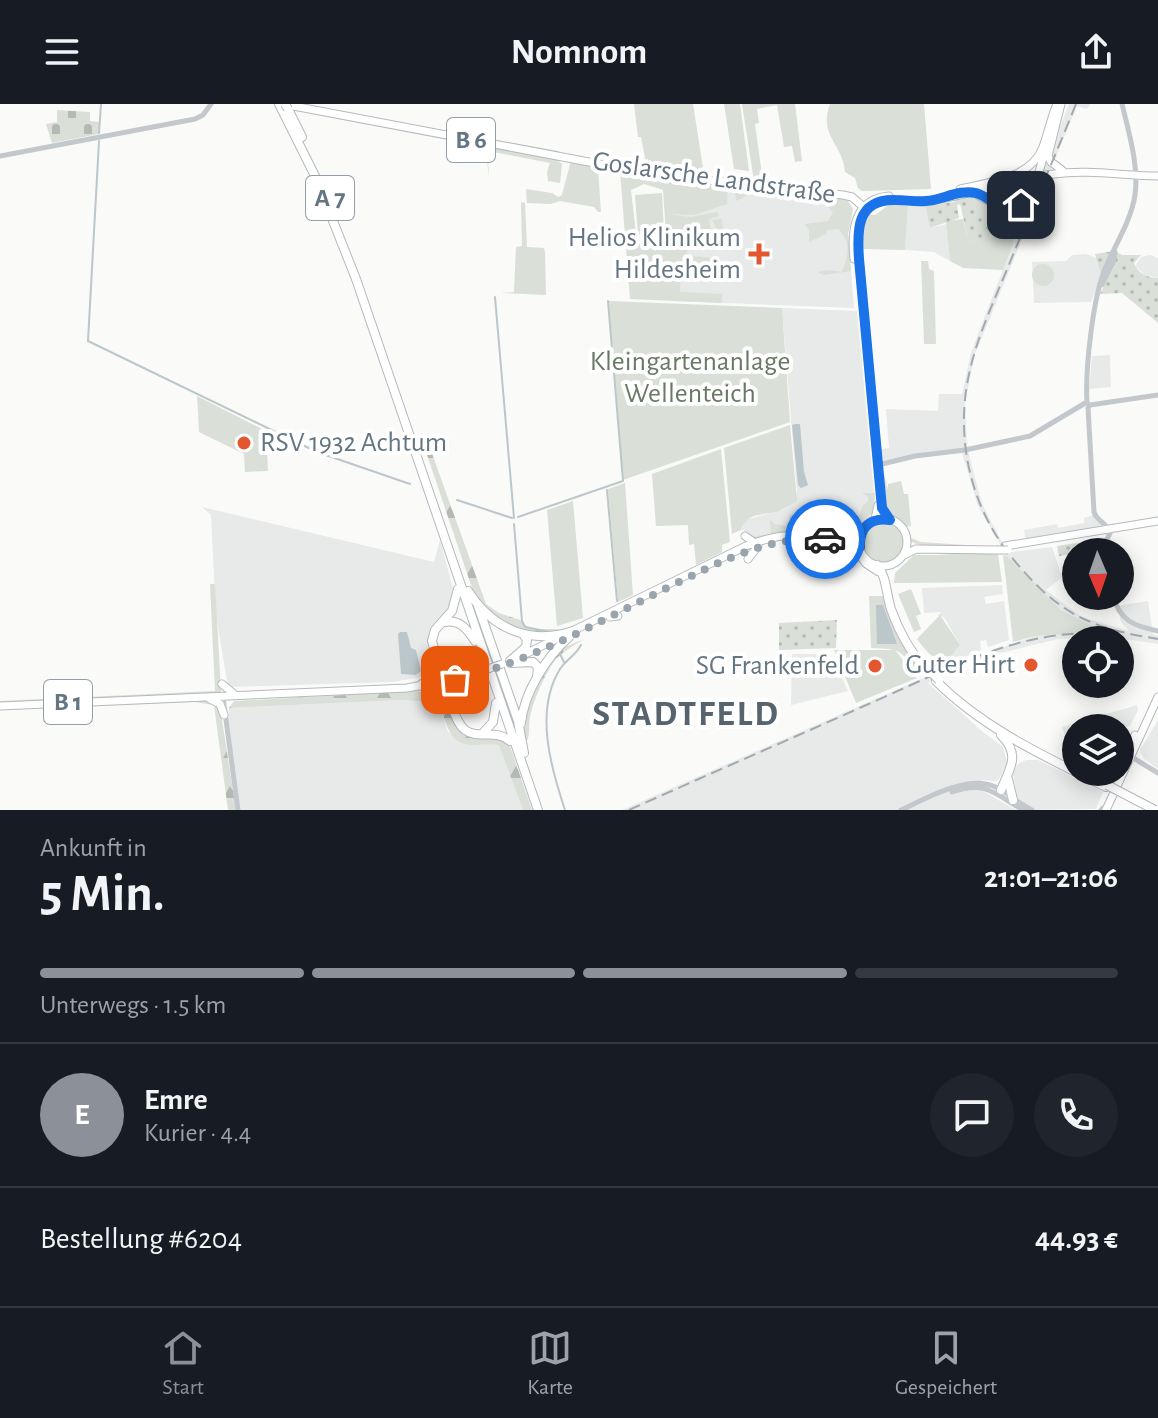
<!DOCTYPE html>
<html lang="de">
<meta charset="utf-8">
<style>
:root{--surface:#171b24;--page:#20242c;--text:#f1f3f6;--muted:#9ea1a6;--line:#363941;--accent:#8c9099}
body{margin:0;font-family:"Alegreya Sans",sans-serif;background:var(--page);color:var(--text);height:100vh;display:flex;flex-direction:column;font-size:30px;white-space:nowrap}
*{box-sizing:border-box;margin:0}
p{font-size:26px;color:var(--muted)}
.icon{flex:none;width:44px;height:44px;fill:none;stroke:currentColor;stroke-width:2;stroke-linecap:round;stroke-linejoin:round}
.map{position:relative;height:706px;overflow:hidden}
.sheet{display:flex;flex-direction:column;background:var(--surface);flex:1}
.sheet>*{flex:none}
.needle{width:52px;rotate:178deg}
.tools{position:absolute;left:1062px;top:434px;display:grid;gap:16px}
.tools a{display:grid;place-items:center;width:72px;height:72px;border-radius:50%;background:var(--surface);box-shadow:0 4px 20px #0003;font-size:40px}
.pin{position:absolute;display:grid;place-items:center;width:68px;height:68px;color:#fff;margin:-34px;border-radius:16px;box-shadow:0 4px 12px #0006}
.courier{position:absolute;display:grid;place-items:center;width:80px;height:80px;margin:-40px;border:6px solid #1a73e8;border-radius:50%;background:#fff;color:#222;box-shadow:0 2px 10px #0007}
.summary em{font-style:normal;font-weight:700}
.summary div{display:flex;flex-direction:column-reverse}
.summary{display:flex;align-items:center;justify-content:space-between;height:136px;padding:0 40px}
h1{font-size:52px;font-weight:700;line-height:60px}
.bar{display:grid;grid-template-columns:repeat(4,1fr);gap:12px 8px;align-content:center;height:96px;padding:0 40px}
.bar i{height:10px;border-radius:6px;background:var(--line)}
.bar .selected{background:var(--accent)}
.bar p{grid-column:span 4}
.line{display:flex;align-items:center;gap:20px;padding:0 40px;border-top:2px solid var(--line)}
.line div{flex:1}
.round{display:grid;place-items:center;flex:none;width:84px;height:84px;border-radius:42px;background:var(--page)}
header{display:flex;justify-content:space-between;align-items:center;height:104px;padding:0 40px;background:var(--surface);font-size:36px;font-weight:700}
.tab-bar{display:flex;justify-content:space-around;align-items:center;height:112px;border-top:2px solid var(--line);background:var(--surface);font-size:22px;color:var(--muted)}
.tab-bar a{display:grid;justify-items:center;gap:4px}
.tab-bar .selected{color:var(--accent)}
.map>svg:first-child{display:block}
</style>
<header><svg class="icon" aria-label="menu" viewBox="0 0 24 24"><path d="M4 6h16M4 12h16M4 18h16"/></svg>Nomnom<svg class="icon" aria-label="share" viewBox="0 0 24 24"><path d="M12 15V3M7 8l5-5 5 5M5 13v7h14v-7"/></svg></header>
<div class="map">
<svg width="1158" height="706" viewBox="0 0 1158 706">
<defs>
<pattern id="forest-firs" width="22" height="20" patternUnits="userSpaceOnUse" patternTransform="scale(2)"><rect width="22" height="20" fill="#dadfd7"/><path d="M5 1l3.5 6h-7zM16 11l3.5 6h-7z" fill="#b4b9b4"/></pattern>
<pattern id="cemetery-stones" width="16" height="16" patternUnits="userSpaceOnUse" patternTransform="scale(2)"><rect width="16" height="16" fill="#dadfd7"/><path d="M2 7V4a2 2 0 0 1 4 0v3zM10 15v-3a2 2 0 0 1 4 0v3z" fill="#b4b9b4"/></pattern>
<pattern id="park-dots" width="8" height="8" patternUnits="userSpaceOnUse" patternTransform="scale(2)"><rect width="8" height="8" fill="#dadfd7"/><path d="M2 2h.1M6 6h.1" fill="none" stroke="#b4b9b4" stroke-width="1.8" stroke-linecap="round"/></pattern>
</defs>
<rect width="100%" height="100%" fill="#fafaf8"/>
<path fill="#e8e9e9" d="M1069,0H1090L1087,5L1077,2L975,250L965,298L967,343L982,400L1003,440L1011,448L1052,443L1062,473L1046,486L1082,513L1129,527L1121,518L1117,502L1148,497L1153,530L1158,532V540L1104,532L1058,535L992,551L928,579L984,629L1003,643L1007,658L1002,671L997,677L982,676L981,686L1016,706H622L962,557L1035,532L1098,526L1074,515L1056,502L1007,452L978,402L961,345L883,357L881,345L889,344L886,305L938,307L939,290H962L971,249L986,209Z
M663,75L848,97L853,105L848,130L854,204L671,197Z
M908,102H925L930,124L947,120L950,157L934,148L905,146Z
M1086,150L1107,158L1091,198L1034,199L1032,158L1066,157L1072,151Z
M1150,151L1158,154V174L1145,171L1135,162L1141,153Z
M782,204L857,207L875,400L871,411L852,427L806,429L746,439L744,426H741L745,416L782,406L797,389Z
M1110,251L1111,283L1089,285L1092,252Z
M202,403L434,458L440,436L454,488L448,508L431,525L429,533L434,565L429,572L391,578L228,583L216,511L211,411Z
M1093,411L1107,425L1026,438L1024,426L1057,420L1058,424L1084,419V414Z
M1002,481L1003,490L984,493L986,500L1004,497L1009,536L988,543L986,536L980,537L981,546L954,557L947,556L945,554L951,552L960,541L944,513L938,512L941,508L924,509L922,484Z
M792,550H828L833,554L848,587L791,601Z
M403,596L435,599L439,601L448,628L499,642L523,706H240L228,616L229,604Z
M1137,601L1138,606L1130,622L1120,625L1076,624V661L1064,655L1068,641L1062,623Z
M1158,616V665L1143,654L1140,646Z
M1026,656H1038L1103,688L1096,705L1021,706L1023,698L1017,693L1013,670L1017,661Z"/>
<path fill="#dadfd7" d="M634,0H693L704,70L647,64L641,33H638Z
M724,0H740L749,67L734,65Z
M742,0H795L802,57L795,58L792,42L784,43L777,1L757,5L759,19L755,20L763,78L754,77Z
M830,0H924L931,85L862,87L858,84L855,74L845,68C843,40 818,32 830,0Z
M485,34L559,47L557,56L562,60L560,79L548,77L547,68L550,59L488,47L489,75Z
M574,58L596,62L598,65L601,108H598L594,103L560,97L551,100L527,99L526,85L552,89L558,93L562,91L570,60Z
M620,67L728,83L727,100L694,111L667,110L690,113L717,108L719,112L709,115L711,127L717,125L712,116L722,115L723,132L696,133L694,138C683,137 676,128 666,129L663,86L644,80L631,86L637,138L652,144L674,132L688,139L687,152L720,154V161L681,159L680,188L722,190V199L630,195Z
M1039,74L1003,166L963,164L950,157L946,117L963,115L969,138L991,135L988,117L981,107L976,108L972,90L1017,106Z
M1030,76C1017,109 1007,105 980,88Z
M735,83L835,93L848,97L853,105L848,130L851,167L824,171L817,168L829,166L842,168C849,149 851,138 838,125L827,126L826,130L809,138V126L805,120L828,117L833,109C828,94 775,86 758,88C748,89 744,94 736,97Z
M662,89L664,129L638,131L635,91Z
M521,98L525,99L527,143L544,144L545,149L546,191L501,189L514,188L516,143L522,142Z
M889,101L908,102L905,146L863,145C862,132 860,120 869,110L875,111Z
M921,157H928L929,165L934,167L936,240H924Z
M1032 171a11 11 0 1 1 22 0a11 11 0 1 1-22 0Z
M609,197L782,204L790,318L623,376Z
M197,292L266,327L268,367L245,368L244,350L199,328Z
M790,321L797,397C791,400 785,404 779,407C764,412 747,407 741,426L732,430L724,344Z
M721,345L730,438L722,441V448L696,461L694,440L689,441L688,421L656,422L652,370Z
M882,362L888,386V380L901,377L904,390H908L911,422L906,423L911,434L921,438L995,443C968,444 934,449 910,437L905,425L885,408Z
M625,379L633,491L618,498L608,385Z
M862,389H875L873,409L849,428L806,429L752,437L747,433V429L748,433L771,430L770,415L774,420L790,422L789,412L793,409L795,427L835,423L838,414L847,425L858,417L863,401L868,398V393Z
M573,397L583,514L557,522L547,406Z
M862 438a21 21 0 1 1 42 0a21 21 0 1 1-42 0Z
M928,447L998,450L1002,478L894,479L895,469L914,451H951L928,449Z
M1003,451L1007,452L1061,506L1102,527L1035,532L1013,538Z
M210,480H215L221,587L214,601L194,598L0,606V597L215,587Z
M911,485L921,510L916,512L921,525L914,528L898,490Z
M869,492H886L926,570L919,573C901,547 904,545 871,544Z
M940,511L960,541L951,552C932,558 928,549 917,535Z
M834,546H895L917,574L856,599Z"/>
<path fill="url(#forest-firs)" d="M429,341L486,500L499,509L520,516L530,525H559L552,532L525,528L495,514L474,490L424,342Z
M584,535C575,541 564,547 557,554C547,565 532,599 530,614C528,623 531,630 526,639L523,618L526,604L551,554L560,545Z
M417,587L442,591L459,625L491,631L509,639L532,706H523L499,642C488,638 476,643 465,640C444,634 448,611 435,599L403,596L229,604L234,597Z
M214,601L220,603L236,706H228Z"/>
<path fill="url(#cemetery-stones)" d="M57,6L90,8V17L100,18L99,30L52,39L46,20L57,18Z"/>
<path fill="url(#park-dots)" d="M966,92H973L976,107H981L988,117L991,136L969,138L960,100L957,101L959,114L930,124L925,102L954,98L955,95Z
M1115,147L1122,151H1141L1134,159C1137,169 1148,174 1158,174V219L1122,189L1100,190L1115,161L1101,169L1095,150Z
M1103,435L1101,445L1059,452L1057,442Z
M837,516L836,544L779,546V519Z"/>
<path fill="#bbc7cb" d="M795,320H800L804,368L808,381L801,384L798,381L792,321Z
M876,501H883L897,540H877Z
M400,528H407L411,544L416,546L421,567L416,571L401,570L398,530Z"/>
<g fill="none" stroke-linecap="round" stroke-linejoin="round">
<path stroke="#bbc7cb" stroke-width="2" d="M99,29L101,0
M99,37L88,237L317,348L410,380
M495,193L514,414
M607,386L617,497
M457,396L512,414
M518,413L623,377L608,197
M514,420L522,517L525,523L550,528
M559,548L564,558
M565,706C551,664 534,607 560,565C566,556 576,551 581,541"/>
<g stroke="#b5babe" stroke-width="9">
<path id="major" d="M283,0L652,70L843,91L852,93L867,106
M1061,0L1048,52L1051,58L1062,66
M1039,68L1045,47
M1005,82L1001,84C996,92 998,99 1006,102
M960,85C989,78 1031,75 1043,43C1048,29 1051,14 1057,0
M974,89L1001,104L1012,106L1026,97L1037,75
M854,155C851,126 854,95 889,92
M859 438a24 24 0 1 1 48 0a24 24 0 1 1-48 0Z
M875,415L878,401
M890,416L882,404L859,155C857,137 854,117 869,104C886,90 909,99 929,97C971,91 1012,75 1054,70C1089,65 1124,72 1158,72
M745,432L755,439
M845,437L860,443
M1005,442L1158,417
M904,451L916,445L996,446
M748,455L758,442
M610,513L618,512
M513,556L746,442C759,437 771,433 784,432C805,430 848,439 861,427
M222,580L234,590
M210,595L220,600L224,611
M0,602L407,584L468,573
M1120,662L1135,631
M1106,706L1158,593"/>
</g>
<g stroke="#b4b9bd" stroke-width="10">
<path id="highway" d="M279,0L316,74L356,175L538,706
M288,5L302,33
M844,437L855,444L866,459L878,467
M877,461C887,473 886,490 891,505C899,528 911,549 927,567
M458,485L452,507L435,526L432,537L438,558L444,566L452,571H466
M468,487C493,526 532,542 576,526
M478,502L518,617L524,649
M444,518C460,515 467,525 475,537
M510,557L526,543L527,536L523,530
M511,559L533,558L538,563L537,573
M936,577C984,625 1046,653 1106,683
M422,580L435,573L438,559
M422,582L446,590C453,601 455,618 465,626C479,636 494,624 510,637
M452,599L453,586L475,572
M521,619C524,589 546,553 569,533
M483,629L493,618L496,599
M1001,631C1021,651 1010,664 1001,686
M1008,675L1013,696"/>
</g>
<path stroke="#c3c8cc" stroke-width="5" d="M0,52L195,15L203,11L211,0
M1102,181L1113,159L1115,148
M1087,298C1085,266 1093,193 1105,165C1115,141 1131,117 1135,91C1139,62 1129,29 1122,0
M1088,304L1094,408C1097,418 1108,419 1110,429L1101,448
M1088,304L1090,301L1158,291
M878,361L915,352L965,346L1030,332L1087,298
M1113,492C1120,517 1134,522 1158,527
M223,593L238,706
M1130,652L1158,669
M952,688C986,676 995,690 1023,706
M901,706C925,695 967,671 993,682C1007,687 1018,700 1032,706
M1101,706L1103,704"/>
<use href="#major" stroke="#fff" stroke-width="7"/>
<use href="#highway" stroke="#fff" stroke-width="8"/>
<path stroke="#a2aab0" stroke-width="2" stroke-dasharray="12 6" stroke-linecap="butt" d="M1076,0C1054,55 1030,109 1008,163C994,197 978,231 970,266C954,332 970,403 1013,455C1059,510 1089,524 1158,535
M629,706C707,671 786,637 864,602C939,570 1017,524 1102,530"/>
<g stroke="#b5babe" stroke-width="9" stroke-linecap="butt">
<path id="major-bridge" d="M1037,75L1039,68
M996,446H1008
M482,567L502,560"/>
</g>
<g stroke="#b4b9bd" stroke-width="10" stroke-linecap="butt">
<path id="highway-bridge" d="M285,0L288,5
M929,566L939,576
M1107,681L1155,706"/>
</g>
<use href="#major-bridge" stroke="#fff" stroke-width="7"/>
<use href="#highway-bridge" stroke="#fff" stroke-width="8"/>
</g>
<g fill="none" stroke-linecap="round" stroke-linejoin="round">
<path stroke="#99a4ac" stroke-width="8" stroke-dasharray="0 14.4" d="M455,576C531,558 599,517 669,483C720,458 766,432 825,435"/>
<path stroke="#1a73e8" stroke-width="10" d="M825,435L850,438L860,443C859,423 871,413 890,416L882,404L859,155C857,127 856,95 895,96C905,96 916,98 926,97C942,96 960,85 976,89C993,94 1002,113 1021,101"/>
</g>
<g fill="#e4572e" stroke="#fff" stroke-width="3">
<path d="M755 138h8v8h8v8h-8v8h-8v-8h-8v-8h8z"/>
<circle cx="244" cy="339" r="8"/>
<circle cx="1031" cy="561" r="8"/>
<circle cx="875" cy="562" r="8"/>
</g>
<g text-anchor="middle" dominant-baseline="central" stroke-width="8" stroke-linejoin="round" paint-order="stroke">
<g fill="#fff" stroke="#939fa8" stroke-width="2">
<rect x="447" y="14" width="48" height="44" rx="6"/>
<rect x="306" y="72" width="48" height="44" rx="6"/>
<rect x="44" y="576" width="48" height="44" rx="6"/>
</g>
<g font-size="26" font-weight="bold" fill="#657683">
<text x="471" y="36">B 6</text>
<text x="330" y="94">A 7</text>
<text x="68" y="598">B 1</text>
</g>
<g font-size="28" fill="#657683" stroke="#fff">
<text transform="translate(714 74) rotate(8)">Goslarsche Landstraße</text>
</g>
<g font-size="28" fill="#657683" stroke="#fff" text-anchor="end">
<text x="741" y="134">Helios Klinikum<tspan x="741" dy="32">Hildesheim</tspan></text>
<text x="260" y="339" text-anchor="start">RSV 1932 Achtum</text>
<text x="1015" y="561">Guter Hirt</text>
<text x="859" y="562">SG Frankenfeld</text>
</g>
<g font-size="28" fill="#687a64" stroke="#fff">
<text x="690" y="258">Kleingartenanlage<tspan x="690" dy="32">Wellenteich</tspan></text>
</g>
<g font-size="36" font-weight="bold" letter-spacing="2" fill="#57646e" stroke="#fff">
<text x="686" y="610">STADTFELD</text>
</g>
</g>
</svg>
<div class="tools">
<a><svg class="needle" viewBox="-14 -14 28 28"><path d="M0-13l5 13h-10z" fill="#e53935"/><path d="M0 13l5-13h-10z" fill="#9ea1a6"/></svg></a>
<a><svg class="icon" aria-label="locate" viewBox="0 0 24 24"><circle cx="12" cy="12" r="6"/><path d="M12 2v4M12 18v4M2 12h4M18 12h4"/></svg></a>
<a><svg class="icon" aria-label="layers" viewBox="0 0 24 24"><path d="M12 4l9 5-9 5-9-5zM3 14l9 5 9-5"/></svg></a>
</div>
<div class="pin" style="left:455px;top:576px;background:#ea580c"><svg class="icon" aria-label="bag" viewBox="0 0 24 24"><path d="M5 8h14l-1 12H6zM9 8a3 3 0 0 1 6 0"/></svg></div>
<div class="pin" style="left:1021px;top:101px;background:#1f2937"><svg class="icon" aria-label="home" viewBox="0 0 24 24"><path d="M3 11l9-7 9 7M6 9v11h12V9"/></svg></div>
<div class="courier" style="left:825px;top:435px"><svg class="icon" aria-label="car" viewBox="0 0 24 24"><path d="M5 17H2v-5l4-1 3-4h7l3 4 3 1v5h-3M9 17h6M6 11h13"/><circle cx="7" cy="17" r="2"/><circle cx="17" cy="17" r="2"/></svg></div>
</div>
<section class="sheet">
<div class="summary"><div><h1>5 Min.</h1><p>Ankunft in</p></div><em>21:01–21:06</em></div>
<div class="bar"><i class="selected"></i><i class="selected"></i><i class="selected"></i><i></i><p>Unterwegs · 1.5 km</p></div>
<div class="line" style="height:144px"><b class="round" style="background:var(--accent);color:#fff">E</b><div><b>Emre</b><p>Kurier · 4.4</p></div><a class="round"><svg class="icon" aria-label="chat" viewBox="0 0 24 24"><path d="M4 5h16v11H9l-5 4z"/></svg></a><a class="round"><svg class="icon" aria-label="phone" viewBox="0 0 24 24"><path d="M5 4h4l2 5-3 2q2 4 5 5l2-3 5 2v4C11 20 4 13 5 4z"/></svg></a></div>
<div class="line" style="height:104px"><div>Bestellung #6204</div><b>44.93 €</b></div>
</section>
<nav class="tab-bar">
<a class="selected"><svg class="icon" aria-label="home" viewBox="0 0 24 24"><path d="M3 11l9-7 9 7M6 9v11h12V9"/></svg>Start</a>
<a><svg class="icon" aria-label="map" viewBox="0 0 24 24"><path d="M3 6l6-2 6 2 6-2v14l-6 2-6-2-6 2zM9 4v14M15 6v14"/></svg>Karte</a>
<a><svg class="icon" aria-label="saved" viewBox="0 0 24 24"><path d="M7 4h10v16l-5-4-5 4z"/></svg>Gespeichert</a>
</nav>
